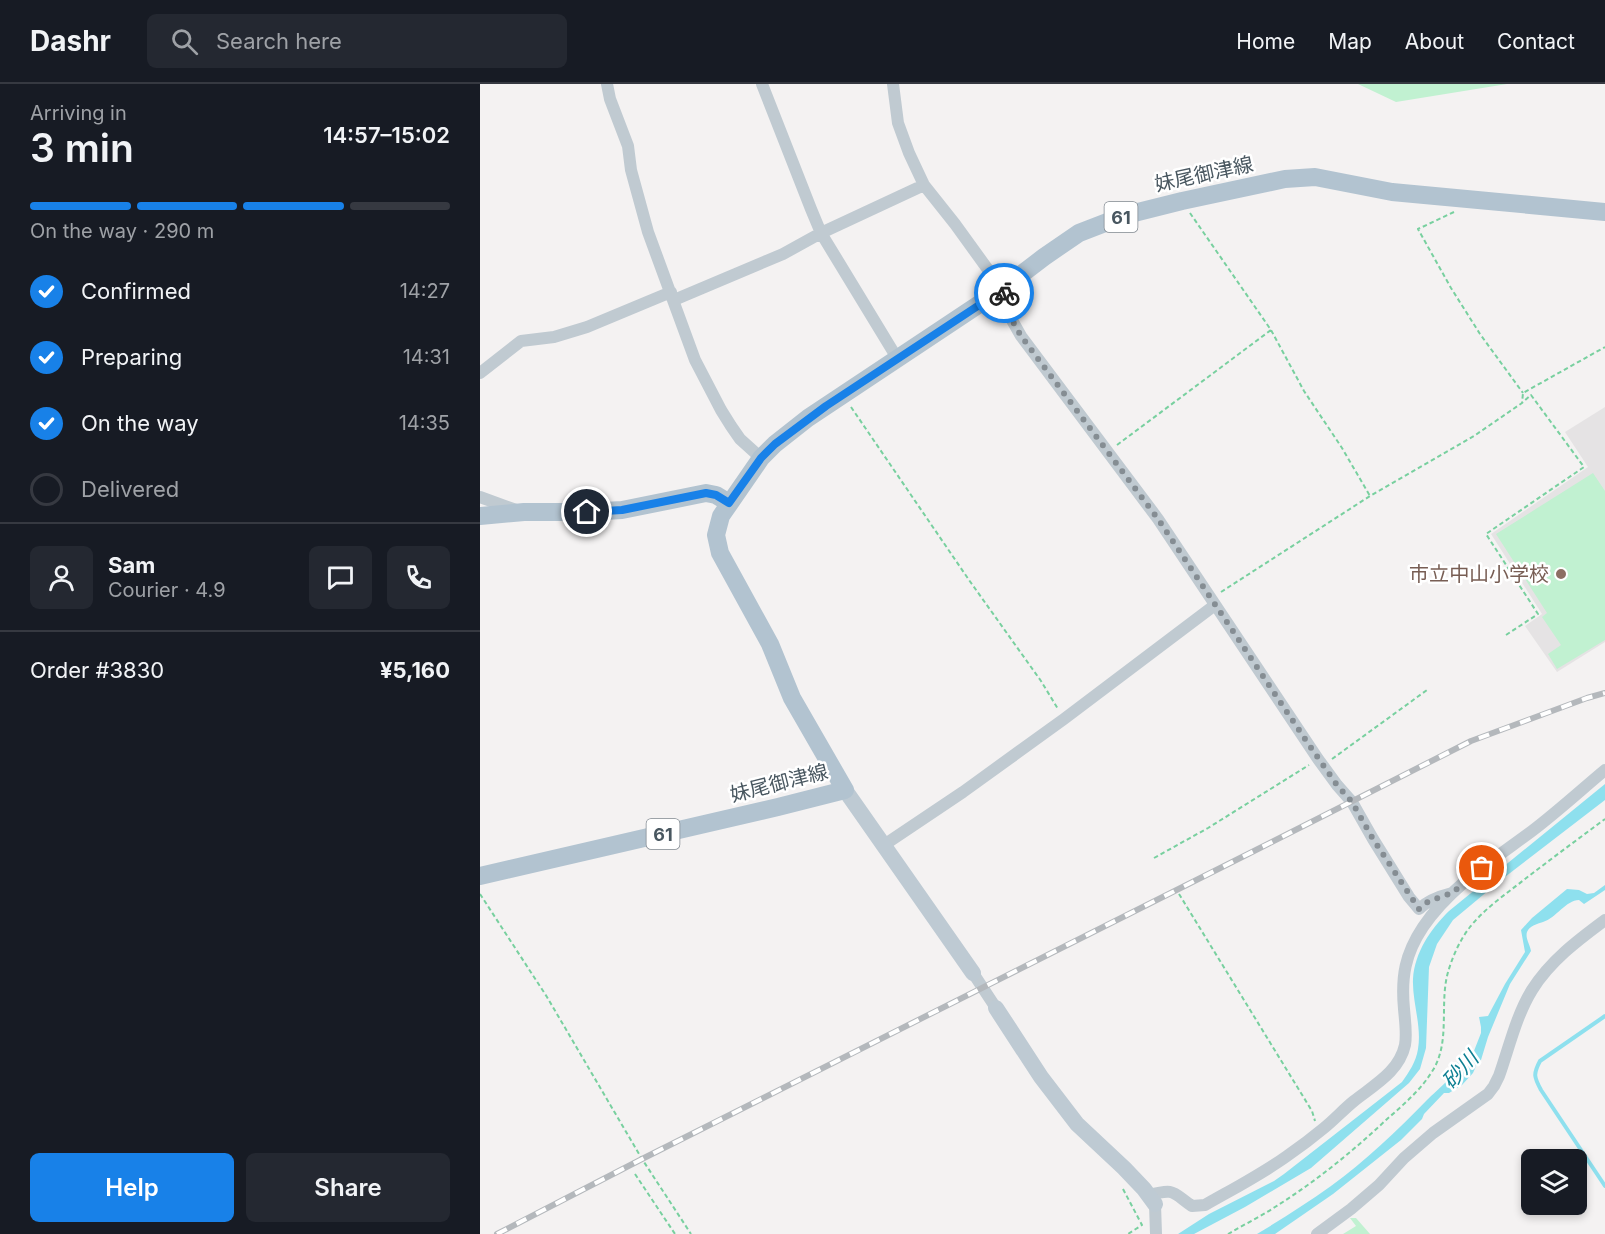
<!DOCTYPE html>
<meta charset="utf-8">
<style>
:root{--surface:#171b24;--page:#242831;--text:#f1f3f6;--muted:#9ea1a6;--line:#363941;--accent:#1881e8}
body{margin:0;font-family:Inter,"Noto Sans JP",sans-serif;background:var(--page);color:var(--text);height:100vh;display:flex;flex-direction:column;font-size:22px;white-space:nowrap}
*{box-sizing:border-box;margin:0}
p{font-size:20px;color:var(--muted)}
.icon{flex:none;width:33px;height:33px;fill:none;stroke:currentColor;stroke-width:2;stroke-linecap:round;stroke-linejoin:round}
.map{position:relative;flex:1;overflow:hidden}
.drawer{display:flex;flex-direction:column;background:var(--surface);width:480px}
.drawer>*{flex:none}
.fabs{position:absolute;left:1041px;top:1065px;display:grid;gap:12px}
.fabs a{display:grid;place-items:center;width:66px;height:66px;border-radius:9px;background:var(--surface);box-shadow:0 3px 9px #0003;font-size:30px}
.pin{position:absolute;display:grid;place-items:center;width:51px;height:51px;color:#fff;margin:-26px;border:3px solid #fff;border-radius:50%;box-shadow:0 2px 6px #0007}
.courier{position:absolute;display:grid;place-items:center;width:60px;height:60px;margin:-30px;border:4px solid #1881e8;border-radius:50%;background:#fff;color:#222;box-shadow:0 2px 8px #0007}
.summary em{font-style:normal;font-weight:600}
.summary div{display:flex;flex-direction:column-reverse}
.summary{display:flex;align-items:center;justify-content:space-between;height:102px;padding:0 30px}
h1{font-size:39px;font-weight:600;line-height:45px}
.bar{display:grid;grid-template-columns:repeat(4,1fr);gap:9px 6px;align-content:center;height:72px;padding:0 30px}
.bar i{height:8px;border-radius:4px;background:var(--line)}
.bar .current{background:var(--accent)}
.bar p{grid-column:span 4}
.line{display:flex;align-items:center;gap:15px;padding:0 30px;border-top:2px solid var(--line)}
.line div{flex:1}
.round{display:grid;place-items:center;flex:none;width:63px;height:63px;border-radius:9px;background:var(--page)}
ol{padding:0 30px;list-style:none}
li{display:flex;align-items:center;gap:18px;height:66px}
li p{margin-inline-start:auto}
li .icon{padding:6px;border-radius:50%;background:var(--accent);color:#fff;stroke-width:4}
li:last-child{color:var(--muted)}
li i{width:33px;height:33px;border:3px solid var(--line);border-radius:50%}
.primary-button{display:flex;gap:12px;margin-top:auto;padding:12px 30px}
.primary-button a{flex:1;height:69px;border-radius:9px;background:var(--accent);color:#fff;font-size:24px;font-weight:600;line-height:69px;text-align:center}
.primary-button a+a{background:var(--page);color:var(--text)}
header{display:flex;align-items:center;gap:36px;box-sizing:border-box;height:84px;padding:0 30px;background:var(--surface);border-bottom:2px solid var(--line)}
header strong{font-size:28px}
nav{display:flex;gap:33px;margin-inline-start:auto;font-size:21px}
.search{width:420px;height:54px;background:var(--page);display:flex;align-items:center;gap:15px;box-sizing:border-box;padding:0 21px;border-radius:9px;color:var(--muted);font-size:22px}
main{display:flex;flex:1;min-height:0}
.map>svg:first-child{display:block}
</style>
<header>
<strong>Dashr</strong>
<div class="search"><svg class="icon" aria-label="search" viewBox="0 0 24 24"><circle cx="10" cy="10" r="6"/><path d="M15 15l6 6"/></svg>Search here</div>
<nav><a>Home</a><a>Map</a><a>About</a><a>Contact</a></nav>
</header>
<main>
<section class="drawer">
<div class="summary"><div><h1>3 min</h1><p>Arriving in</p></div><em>14:57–15:02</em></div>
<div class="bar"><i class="current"></i><i class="current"></i><i class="current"></i><i></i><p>On the way · 290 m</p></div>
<ol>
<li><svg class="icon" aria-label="check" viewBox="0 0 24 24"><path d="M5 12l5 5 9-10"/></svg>Confirmed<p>14:27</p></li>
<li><svg class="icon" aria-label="check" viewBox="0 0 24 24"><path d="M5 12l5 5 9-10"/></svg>Preparing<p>14:31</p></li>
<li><svg class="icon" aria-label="check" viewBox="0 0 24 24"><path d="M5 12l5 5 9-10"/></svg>On the way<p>14:35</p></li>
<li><i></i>Delivered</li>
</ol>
<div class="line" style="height:108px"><a class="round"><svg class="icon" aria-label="person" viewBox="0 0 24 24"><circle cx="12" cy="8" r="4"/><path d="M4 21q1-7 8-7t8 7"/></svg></a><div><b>Sam</b><p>Courier · 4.9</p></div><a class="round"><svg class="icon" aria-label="chat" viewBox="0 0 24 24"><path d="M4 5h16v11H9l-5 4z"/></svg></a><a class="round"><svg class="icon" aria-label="phone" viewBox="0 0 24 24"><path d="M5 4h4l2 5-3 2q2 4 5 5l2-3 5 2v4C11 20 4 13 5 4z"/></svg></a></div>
<div class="line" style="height:78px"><div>Order #3830</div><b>¥5,160</b></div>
<div class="primary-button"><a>Help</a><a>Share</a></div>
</section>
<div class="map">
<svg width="1125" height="1150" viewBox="0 0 1125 1150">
<rect width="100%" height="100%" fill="#f4f2f2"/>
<path fill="#e5e3e4" d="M1125,323V558L1077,588L1045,542L1062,530L1011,450L1108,383L1085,348Z"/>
<path fill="#c1f1d1" d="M878,0H1027L916,18Z
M1113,389L1125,407V556L1077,585L1068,570L1081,561L1062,533L1067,529L1016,450Z
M870,1134H876L890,1150H863L876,1142Z"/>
<path fill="#8ee0ee" d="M1125,700V716L1021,796L973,836L957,860L949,883L946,964L940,985L929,999L831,1084L765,1123L714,1150H698L729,1130L794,1097L804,1090L922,998C929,988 936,978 938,965C942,942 932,918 933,895C935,868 950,846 969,827Z
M1125,801V806L1104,820L1099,816C1086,816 1076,834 1063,838C1057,840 1049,842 1047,848C1045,854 1050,861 1051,867L1030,900L1008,953L1001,976L997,980L993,989L982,1001L969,1009H964L944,1030L942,1035L921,1056L853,1110L795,1150H777C802,1135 827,1119 851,1102C885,1077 917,1047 947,1016C958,1005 975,993 978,977L992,972L1001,949V943L999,933L1008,932L1025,900L1045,868L1041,846L1052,834L1087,805L1099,806L1107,810L1114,809Z"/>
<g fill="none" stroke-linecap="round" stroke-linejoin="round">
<path stroke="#8ee0ee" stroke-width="4" d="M1125,932L1060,977C1053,990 1054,993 1061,1006L1125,1102"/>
<path stroke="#78d09f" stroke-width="2" stroke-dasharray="4.5 3" stroke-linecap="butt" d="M974,128L938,145L971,204L1000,250L1043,309
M710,129L791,246L824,307L862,364L890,412
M371,323L489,496L561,597L578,625
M637,361L791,246
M741,508L890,412L994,352L1042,319L1043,309L1125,263
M1026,551L1058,530L1006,450L1104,383L1051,311L1042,319
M852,675L947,606
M674,774L728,744L829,681
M0,810L67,913L162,1075L211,1150
M699,810L832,1027L835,1037
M155,1090L195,1150
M643,1105L662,1141L648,1150
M748,1150C763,1141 780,1133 795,1123C835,1098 872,1068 906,1036C923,1021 941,1006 953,986C970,958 960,923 967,892C971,876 979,857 990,843C1005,824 1026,810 1045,795C1071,775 1098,755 1125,735"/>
<path stroke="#c0cad1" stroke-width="12" d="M127,0L130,15L148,62L151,86L168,148L215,276L241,326L251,342L260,355L281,374
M282,0L331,125L341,149L417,274
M413,0L418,39L429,69L444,101L475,140L522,205L526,213L528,229L541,252L678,435L838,675L857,701L872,718L893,755L929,813L939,825C948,816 960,812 972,809
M194,216L303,170L341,149L444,101
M0,289L41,257L74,253L107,243L191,208
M0,413L36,426
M404,761L483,708L584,635L735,521
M493,889L516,924
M669,1111C695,1104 692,1108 712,1122L725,1121C753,1105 782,1090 807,1072C820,1063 832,1054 844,1044C854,1036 864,1025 874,1017C894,1001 919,988 925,961C927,950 925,937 924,925C921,893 925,870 943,843C970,803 1013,776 1052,747C1077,728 1101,706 1125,686
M675,1120L676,1150
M837,1150L871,1125L899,1101L924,1074L953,1049L1008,1010L1014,1002L1019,992C1029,964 1036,932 1052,906C1070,877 1098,856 1125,836"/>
<path stroke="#becad3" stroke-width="16" d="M365,706L493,889
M516,924L561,993L597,1040L644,1084L664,1105L675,1120"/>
<path stroke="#b2c3d0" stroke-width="18" d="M0,432L44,428H107L142,426L226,409L236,411L249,419
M0,792L298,723L365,706L312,614L290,560L240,469L236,451L241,432L281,374L295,360L328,334L522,205L564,173L599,149L643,132L658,128L702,117L805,95L835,93L912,108L1125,128"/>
<g stroke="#b4b8bc" stroke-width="6">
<path id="rail" d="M17,1150L162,1075L774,767L991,657L1107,614L1125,609"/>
</g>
<use href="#rail" stroke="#fff" stroke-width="4" stroke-dasharray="11" stroke-linecap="butt"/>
</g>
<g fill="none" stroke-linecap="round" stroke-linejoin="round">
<path stroke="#858d93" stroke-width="6" stroke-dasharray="0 10.8" d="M524,209L526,213L528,229L541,252L678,435L827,658L857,701L872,718L893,755L939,825L944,820L952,816L972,809L1002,784"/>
<path stroke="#1881e8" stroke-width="8" d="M107,428L142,426L226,409L236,411L249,419L281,374L295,360L346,322L522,206L524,209"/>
</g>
<circle fill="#8d6e63" stroke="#fff" stroke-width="2" cx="1081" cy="490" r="6"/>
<g text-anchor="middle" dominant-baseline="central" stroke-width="5" stroke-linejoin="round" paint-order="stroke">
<g fill="#fff" stroke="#808990" stroke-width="1.5">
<rect x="624.5" y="118" width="33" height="30" rx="4.5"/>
<rect x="166.5" y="735" width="33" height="30" rx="4.5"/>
</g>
<g font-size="18" font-weight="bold" fill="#495760">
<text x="641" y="133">61</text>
<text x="183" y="750">61</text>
</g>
<g font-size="20" fill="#495760" stroke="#fff">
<text transform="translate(724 90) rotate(-12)">妹尾御津線</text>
<text transform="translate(299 699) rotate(-14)">妹尾御津線</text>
</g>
<g font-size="20" fill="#785e54" stroke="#fff" text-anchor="end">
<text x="1069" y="490">市立中山小学校</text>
</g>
<g font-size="21" font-style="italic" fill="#0c7f92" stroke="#fff">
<text transform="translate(980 986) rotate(-48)">砂川</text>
</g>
</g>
</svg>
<div class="fabs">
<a><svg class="icon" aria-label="layers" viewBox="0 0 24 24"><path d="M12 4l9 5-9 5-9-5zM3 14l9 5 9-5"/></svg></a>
</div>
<div class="pin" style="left:1002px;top:784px;background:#ea580c"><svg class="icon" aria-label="bag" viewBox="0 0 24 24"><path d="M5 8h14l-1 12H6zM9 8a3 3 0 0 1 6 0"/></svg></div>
<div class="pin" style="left:107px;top:428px;background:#1f2937"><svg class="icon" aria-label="home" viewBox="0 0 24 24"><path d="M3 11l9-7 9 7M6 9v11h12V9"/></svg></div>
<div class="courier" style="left:524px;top:209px"><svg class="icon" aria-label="bike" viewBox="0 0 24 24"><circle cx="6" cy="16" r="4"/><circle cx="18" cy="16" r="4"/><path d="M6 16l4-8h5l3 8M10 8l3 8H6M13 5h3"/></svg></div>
</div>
</main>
